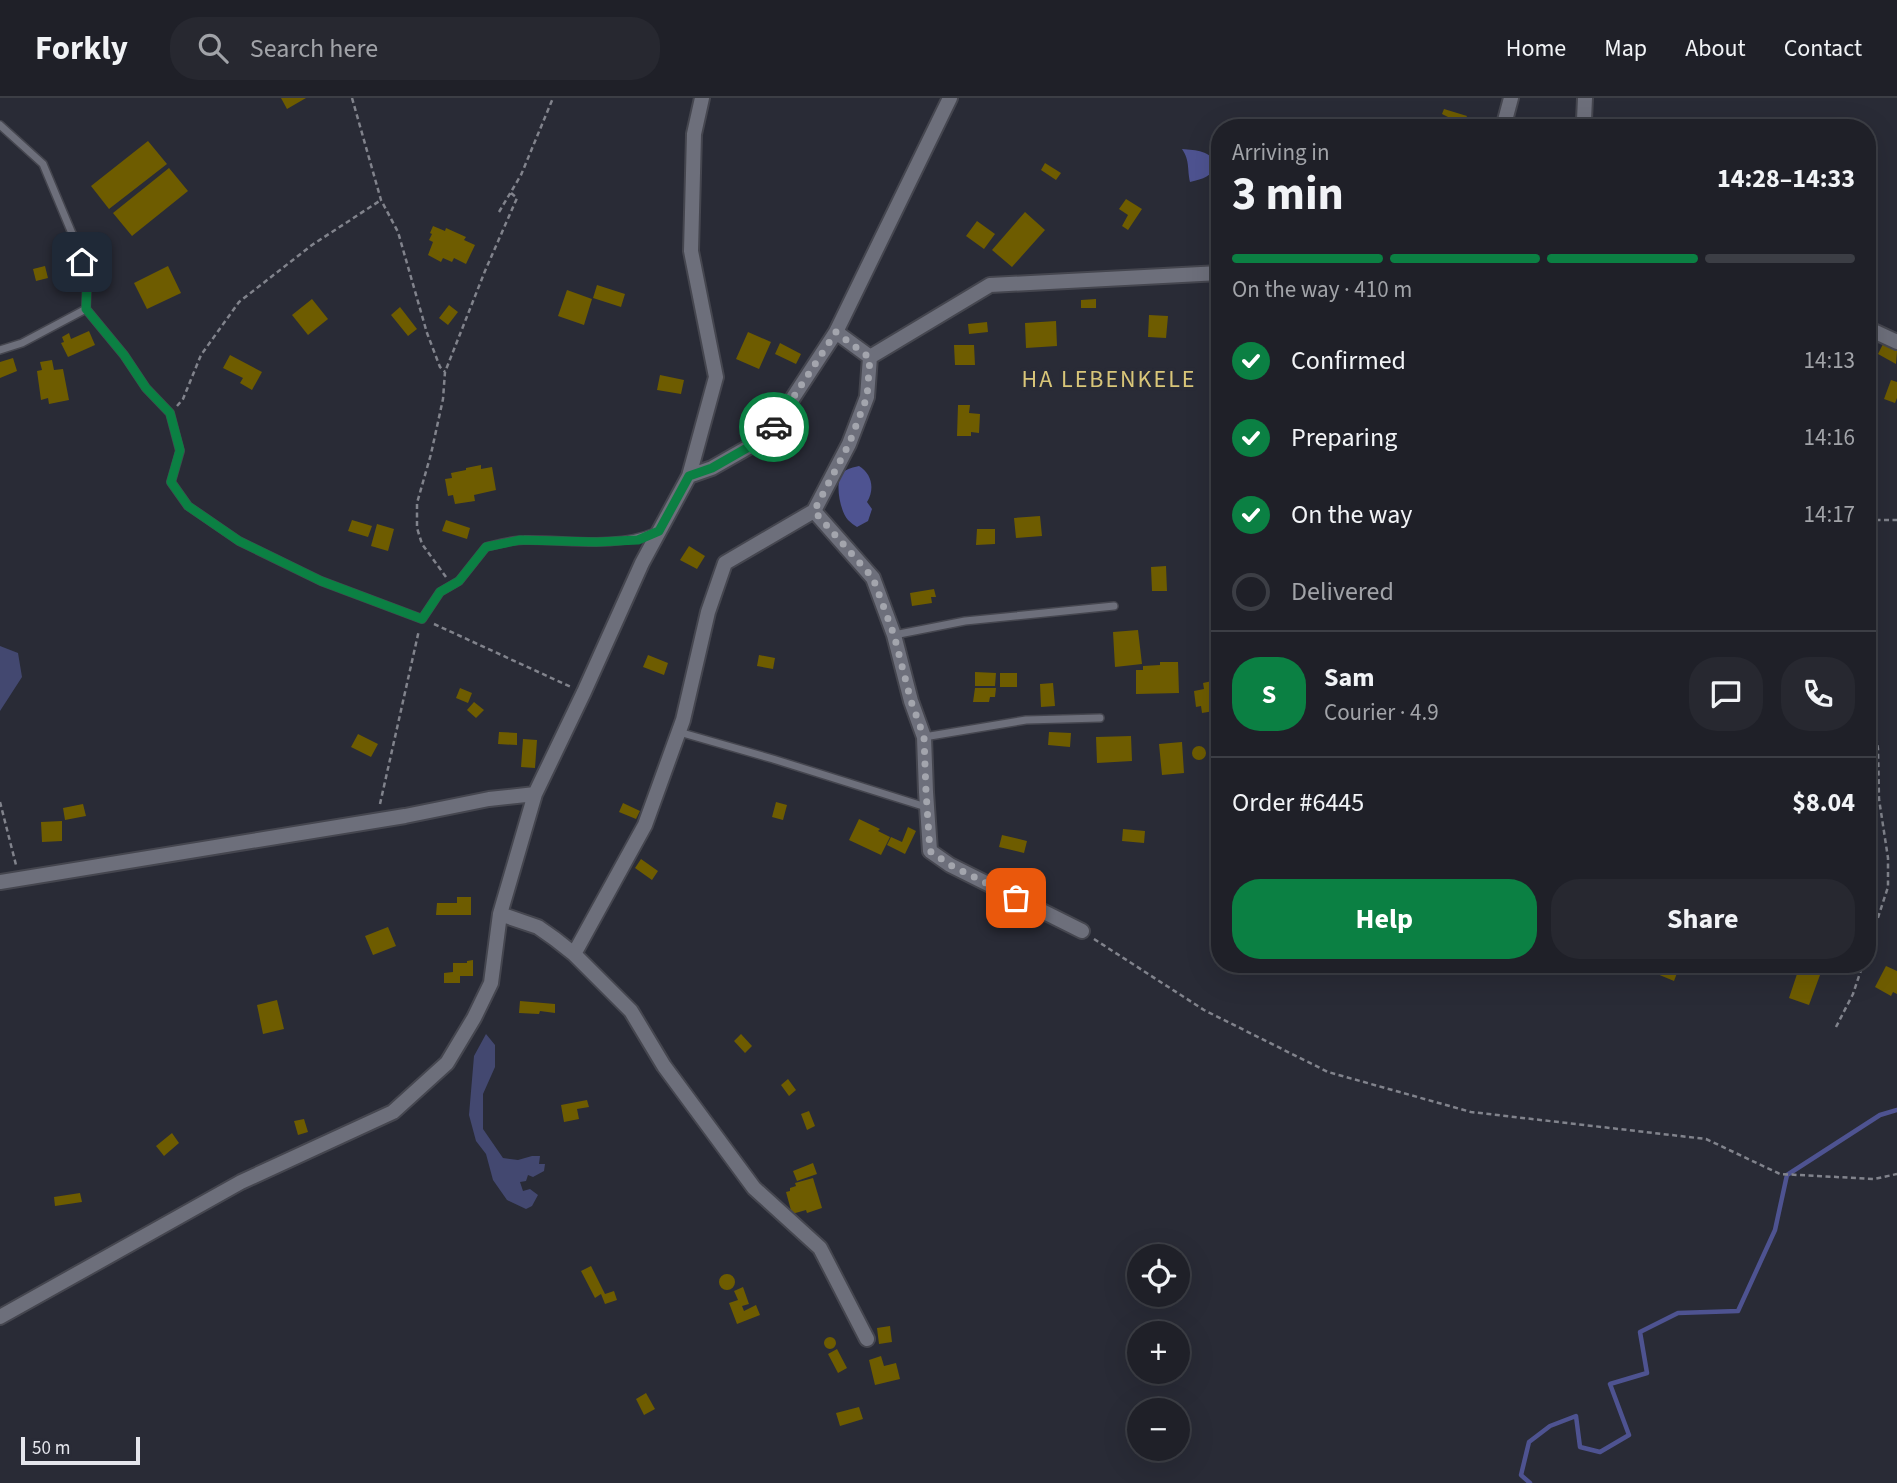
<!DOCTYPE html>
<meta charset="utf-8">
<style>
:root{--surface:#1f2028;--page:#272830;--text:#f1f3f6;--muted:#a1a3a8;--line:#3c3e45;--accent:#0b8043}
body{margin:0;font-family:"Source Sans 3",sans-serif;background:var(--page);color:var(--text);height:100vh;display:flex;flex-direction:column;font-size:26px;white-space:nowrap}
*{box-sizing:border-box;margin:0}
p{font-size:23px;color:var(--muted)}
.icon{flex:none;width:38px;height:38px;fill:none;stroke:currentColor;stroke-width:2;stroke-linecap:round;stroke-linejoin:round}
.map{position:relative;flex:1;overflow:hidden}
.side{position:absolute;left:1211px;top:21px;width:665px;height:854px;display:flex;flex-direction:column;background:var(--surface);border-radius:28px;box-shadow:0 7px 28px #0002,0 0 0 2px var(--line)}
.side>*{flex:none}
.controls{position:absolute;left:1127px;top:1146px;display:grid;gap:14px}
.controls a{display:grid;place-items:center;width:63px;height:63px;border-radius:50%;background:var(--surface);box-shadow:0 7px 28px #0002,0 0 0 2px var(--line);font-size:35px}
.scale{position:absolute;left:21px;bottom:18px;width:119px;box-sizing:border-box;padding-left:7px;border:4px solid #e5e6ed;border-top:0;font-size:19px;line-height:24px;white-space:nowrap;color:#e5e6ed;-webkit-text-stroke:5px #292b36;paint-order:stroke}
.pin{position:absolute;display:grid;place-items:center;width:60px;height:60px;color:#fff;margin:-30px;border-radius:14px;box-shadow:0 4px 10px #0006}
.courier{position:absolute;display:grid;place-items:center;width:70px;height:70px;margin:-35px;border:5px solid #0b8043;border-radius:50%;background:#fff;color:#222;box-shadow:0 2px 9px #0007}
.headline em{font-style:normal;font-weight:700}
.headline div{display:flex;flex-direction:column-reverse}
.headline{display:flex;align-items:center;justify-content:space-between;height:119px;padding:0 21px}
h1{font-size:46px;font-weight:700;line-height:52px}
.bar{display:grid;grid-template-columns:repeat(4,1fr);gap:10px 7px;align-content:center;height:84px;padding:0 21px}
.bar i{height:9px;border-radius:5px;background:var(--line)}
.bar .current{background:var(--accent)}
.bar p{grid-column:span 4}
.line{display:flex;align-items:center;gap:18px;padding:0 21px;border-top:2px solid var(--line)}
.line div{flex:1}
.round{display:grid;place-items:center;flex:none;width:74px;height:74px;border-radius:28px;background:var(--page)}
ol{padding:0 21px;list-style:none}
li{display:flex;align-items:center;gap:21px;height:77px}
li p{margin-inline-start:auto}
li .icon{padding:7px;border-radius:50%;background:var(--accent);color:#fff;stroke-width:4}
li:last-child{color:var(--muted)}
li i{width:38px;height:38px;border:4px solid var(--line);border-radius:50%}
.cta{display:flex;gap:14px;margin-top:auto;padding:14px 21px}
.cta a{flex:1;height:80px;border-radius:28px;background:var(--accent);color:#fff;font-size:28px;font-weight:700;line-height:80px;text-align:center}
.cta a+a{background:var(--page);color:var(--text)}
header{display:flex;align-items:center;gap:42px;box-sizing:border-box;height:98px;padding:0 35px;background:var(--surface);border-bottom:2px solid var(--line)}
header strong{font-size:33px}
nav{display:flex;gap:38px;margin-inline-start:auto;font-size:24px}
.search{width:490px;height:63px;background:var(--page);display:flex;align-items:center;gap:18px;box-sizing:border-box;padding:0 24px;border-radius:28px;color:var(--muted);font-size:26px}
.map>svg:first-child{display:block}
</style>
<header>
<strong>Forkly</strong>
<div class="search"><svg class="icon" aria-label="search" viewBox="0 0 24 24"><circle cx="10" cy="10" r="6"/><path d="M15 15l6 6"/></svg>Search here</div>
<nav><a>Home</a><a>Map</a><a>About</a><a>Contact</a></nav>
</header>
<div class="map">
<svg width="1897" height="1385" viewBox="0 0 1897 1385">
<rect width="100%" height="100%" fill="#292b36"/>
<path fill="#434870" d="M0,548L18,555L22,579L0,613Z
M486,936L495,947V969L483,996V1031L503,1060L518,1062L532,1058H540L539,1066H545L544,1073L533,1079L528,1077L526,1083L520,1084L523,1093L530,1091L538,1097L532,1108L526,1111L507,1102L493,1082L486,1056L476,1043L469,1017L474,958Z"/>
<path fill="#4e5391" d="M1182,51C1197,52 1209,53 1218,66C1211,78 1204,81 1190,84C1187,70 1190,63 1182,51Z
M859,368C872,376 875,391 867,404L872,411L868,423L857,429C854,427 851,425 848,422C840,413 834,384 843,374C847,371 854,369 859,368Z"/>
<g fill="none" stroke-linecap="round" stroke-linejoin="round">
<path stroke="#4e5391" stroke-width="4.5" d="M1530,1385L1521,1377L1529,1344L1550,1328L1576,1318L1580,1349L1600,1354L1629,1337L1610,1286L1647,1275L1640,1234L1678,1215L1738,1213L1775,1132L1787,1077L1880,1017L1897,1012"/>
</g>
<path fill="#6e5c00" d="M281,0H306L287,11Z
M1444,11L1467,18L1463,27L1447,21L1448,19L1442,16Z
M148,43L167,66L109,111L91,88Z
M1045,65L1061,75L1056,82L1041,72Z
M169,70L188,93L132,138L113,115Z
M1126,101L1142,111L1128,132L1122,128L1128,117L1119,111Z
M1025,114L1045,132L1012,169L992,152Z
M977,123L995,136L984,151L966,138Z
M433,128L445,133L446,130L466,139L464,142L475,147L466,166L454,160L452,164L443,160L441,164L428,157L433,144L429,142L432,136L430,135Z
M45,168L48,180L36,183L33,171Z
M168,168L181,195L147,211L134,185Z
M597,187L625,196L621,209L593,200Z
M567,192L592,201L584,227L558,218Z
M312,201L328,221L308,237L292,217Z
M1096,201V210H1081V202Z
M449,207L458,214L448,227L439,220Z
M400,209L417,231L408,238L391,217Z
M1149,217L1168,218L1166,240L1148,239Z
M1056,223L1057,248L1026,250L1025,225Z
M987,224L988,234L969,236L968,226Z
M89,233L95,247L68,259L61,245L64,244L62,239L69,235L71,241Z
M748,234L771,244L759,271L736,261Z
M780,245L801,256L796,266L775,256Z
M1883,246L1897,253L1896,266L1878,256Z
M954,247H974L975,267H955Z
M230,257L262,274L252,292L240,285L243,280L223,270Z
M13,260L17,273L0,280V264Z
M52,262L54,272L63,271L69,302L49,306L48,300L41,302L37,273L42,272L40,264Z
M660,277L684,282L681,296L657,292Z
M1891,282L1897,284V300L1895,305L1884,301Z
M958,307H970L969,315L980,316L979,335L971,334V338H957Z
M481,367V371L492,369L496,392L474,397L475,403L455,406L453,397L448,398L445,381L452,380L451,375L466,372V370Z
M1040,418L1042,438L1016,440L1014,420Z
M352,422L372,428L368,439L348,433Z
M446,422L470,430L467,441L442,433Z
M377,426L394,431L388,453L371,448Z
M977,431H995V446L976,447Z
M689,448L705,458L697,471L680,462Z
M1166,468L1167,493H1152L1151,469Z
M934,491L936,499H931L932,505L912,508L910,495Z
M1138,532L1142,566L1115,569L1113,534Z
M648,557L668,565L664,577L643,569Z
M759,557L775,560L773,571L757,568Z
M1160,564H1178L1179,595L1136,596V572H1143V568L1160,567Z
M975,574L996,575L995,588H975Z
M1000,575H1017V589H1000Z
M1212,583L1213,592H1218L1220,603L1212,605L1214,613L1202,615L1201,608L1196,609L1194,593L1204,591L1203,585Z
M1053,585L1055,608L1041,609L1040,586Z
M460,590L472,595L468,605L456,600Z
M975,590H996L995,599H990L989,604H973Z
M474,604L484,612L476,620L467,612Z
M499,634L517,635V647L498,646Z
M1049,634L1071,635L1070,649L1048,647Z
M358,636L378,646L371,659L351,649Z
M1131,638L1132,663L1097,665L1096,639Z
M523,641L537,642L535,670L521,669Z
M1182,644L1184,675L1162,677L1159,646Z
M1192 655a7 7 0 1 1 14 0a7 7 0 1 1-14 0Z
M776,704L787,707L783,722L772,719Z
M623,705L640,713L636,721L619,714Z
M83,706L86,718L65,722L63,710Z
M859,721L880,731L878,733L890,739L881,757L849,742Z
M62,723V743L42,744L41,724Z
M908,729L916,733L905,756L887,747L891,739L902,744Z
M1123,731L1145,733L1144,745L1122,743Z
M1002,737L1027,743L1024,755L999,749Z
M641,761L658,773L652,782L635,770Z
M457,799H471V817H436L437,805H457Z
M388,829L396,848L373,857L365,838Z
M473,862V878H460V885H444V875L453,874V865H467V863Z
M1653,866H1678L1680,867L1674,883L1650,873Z
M1886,868L1897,873V896L1893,894L1891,898L1875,889Z
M1799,870L1820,877L1809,907L1789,900Z
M277,902L284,931L263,936L257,907Z
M520,903L555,906V915L540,913L539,916L519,915Z
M741,936L752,948L745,955L734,943Z
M788,981L796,992L789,998L781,987Z
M587,1002L589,1009L577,1011L579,1021L564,1024L561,1007Z
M809,1013L815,1028L807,1032L801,1016Z
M304,1021L308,1034L298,1037L294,1023Z
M172,1035L179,1045L164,1058L156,1048Z
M813,1065L817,1076L797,1083L793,1073Z
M813,1080L822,1110L807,1115L806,1112L792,1116L786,1094L790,1093V1090L796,1088L795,1085Z
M80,1095L82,1104L55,1108L54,1099Z
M591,1168L605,1196L614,1193L617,1202L605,1206L601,1196L595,1200L581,1173Z
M719 1184a8 8 0 1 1 16 0a8 8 0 1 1-16 0Z
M743,1189L749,1206L742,1208L744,1213L756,1207L760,1217L737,1226L729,1205L738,1202L734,1193Z
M890,1228L892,1244L879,1246L877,1230Z
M824 1245a6 6 0 1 1 12 0a6 6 0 1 1-12 0Z
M837,1251L847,1270L838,1275L828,1256Z
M881,1258L884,1268L896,1265L900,1281L875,1287L869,1262Z
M646,1295L655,1311L644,1317L636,1301Z
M859,1309L863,1321L840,1328L836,1315Z"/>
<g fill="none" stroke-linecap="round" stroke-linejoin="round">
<g stroke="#45464f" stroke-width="10">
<path id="service" d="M0,27L43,66L76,145L87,184L86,211L124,257L146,290L170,315L180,353L171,384L188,408L239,443L321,483L422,521L440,494L459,483L486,449C498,446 511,442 524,442C567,441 615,451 655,434
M0,252L22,245L86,211
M894,537L965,523L1114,508
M679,634L773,661L926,709
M924,639L1026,622L1100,620"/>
</g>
<g stroke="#45464f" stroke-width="18">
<path id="minor" d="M1585,0L1584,22L1587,30
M1503,30L1511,0
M1867,230L1897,244
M836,234L870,259L990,187L1220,175
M689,378L716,279L691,153L694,36L702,0
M814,413L873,480L894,537L911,603L924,639L926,694L930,753L950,767L1082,833
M0,784L405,718L489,701L535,696
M500,816L538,829L555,841L574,856L631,913L664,968L754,1090L820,1150L867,1241
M574,856L645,727L683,622L708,514L725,465L814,413L849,346L867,299L870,259
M0,1219L241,1084L393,1014L447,965L474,920L491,885L500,816L535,696L584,594L642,465L689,378L712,370L768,338L836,234L950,0"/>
</g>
<path stroke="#81838c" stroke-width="2.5" stroke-dasharray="5 3.5" stroke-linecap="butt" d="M352,0L381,102L398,134L427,235L440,269L445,274
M499,114L521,77L553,0
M177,308L183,301L201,257L239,204L312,147L381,102
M1867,422H1897
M446,479L422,446L417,430V405L431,356L443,301L445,274L485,173L517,100L511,95
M1867,508L1875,440L1871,422
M434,526L571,589
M1867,580L1878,651L1879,701L1888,760V789L1867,853
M0,704L16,767
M380,706L419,532
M1094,841L1204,912L1328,974L1471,1014L1706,1041L1780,1076L1874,1081L1897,1076
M1836,929L1853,896L1863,866"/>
<use href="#service" stroke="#6d6f7b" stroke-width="7"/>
<use href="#minor" stroke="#6d6f7b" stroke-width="14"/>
</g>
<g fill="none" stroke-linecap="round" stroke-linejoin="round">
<path stroke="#a3a5ad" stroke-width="7" stroke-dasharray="0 12.6" d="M774,329L836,234L870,260L867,299L849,346L814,413L873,480L894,537L911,603L924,639L926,694L930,753L950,767L1016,800"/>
<path stroke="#0b8043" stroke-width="9" d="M82,164L87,184L86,211L124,257L146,290L170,315L180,352L171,384L188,408L239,443L321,483L422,521L440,494L459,483L486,449L520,442L597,444L638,442L659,433L689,378L712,370L768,338L774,329"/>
</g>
<g text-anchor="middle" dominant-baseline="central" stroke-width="7" stroke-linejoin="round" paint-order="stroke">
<g font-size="24" letter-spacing="2" fill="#d9c679" stroke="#292b36">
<text x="1109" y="281">HA LEBENKELE</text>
</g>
</g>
</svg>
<div class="controls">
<a><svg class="icon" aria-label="locate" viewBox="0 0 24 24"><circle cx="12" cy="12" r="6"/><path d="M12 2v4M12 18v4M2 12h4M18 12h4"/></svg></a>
<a>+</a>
<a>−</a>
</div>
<div class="scale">50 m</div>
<div class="pin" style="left:1016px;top:800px;background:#ea580c"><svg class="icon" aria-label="bag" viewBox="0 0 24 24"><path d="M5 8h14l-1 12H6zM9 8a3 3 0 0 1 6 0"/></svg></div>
<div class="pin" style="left:82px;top:164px;background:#1f2937"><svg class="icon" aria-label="home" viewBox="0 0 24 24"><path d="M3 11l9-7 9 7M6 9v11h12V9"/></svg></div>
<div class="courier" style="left:774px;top:329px"><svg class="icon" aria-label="car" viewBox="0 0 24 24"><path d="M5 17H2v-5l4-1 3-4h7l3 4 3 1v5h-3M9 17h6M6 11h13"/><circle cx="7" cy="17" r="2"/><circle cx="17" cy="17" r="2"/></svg></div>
<section class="side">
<div class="headline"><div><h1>3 min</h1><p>Arriving in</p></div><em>14:28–14:33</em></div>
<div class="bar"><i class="current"></i><i class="current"></i><i class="current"></i><i></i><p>On the way · 410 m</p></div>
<ol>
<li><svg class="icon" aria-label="check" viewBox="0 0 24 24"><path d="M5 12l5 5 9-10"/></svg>Confirmed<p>14:13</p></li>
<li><svg class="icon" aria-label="check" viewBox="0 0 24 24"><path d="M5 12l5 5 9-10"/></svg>Preparing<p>14:16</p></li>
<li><svg class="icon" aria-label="check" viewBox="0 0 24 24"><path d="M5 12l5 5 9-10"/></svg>On the way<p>14:17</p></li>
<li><i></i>Delivered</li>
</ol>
<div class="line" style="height:126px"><b class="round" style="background:var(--accent);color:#fff">S</b><div><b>Sam</b><p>Courier · 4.9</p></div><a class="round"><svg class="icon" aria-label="chat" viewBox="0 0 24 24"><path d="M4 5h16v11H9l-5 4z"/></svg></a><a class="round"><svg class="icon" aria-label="phone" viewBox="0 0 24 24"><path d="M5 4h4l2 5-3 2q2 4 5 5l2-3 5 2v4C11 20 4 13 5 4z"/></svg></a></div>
<div class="line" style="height:91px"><div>Order #6445</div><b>$8.04</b></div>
<div class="cta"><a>Help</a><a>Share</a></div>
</section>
</div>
